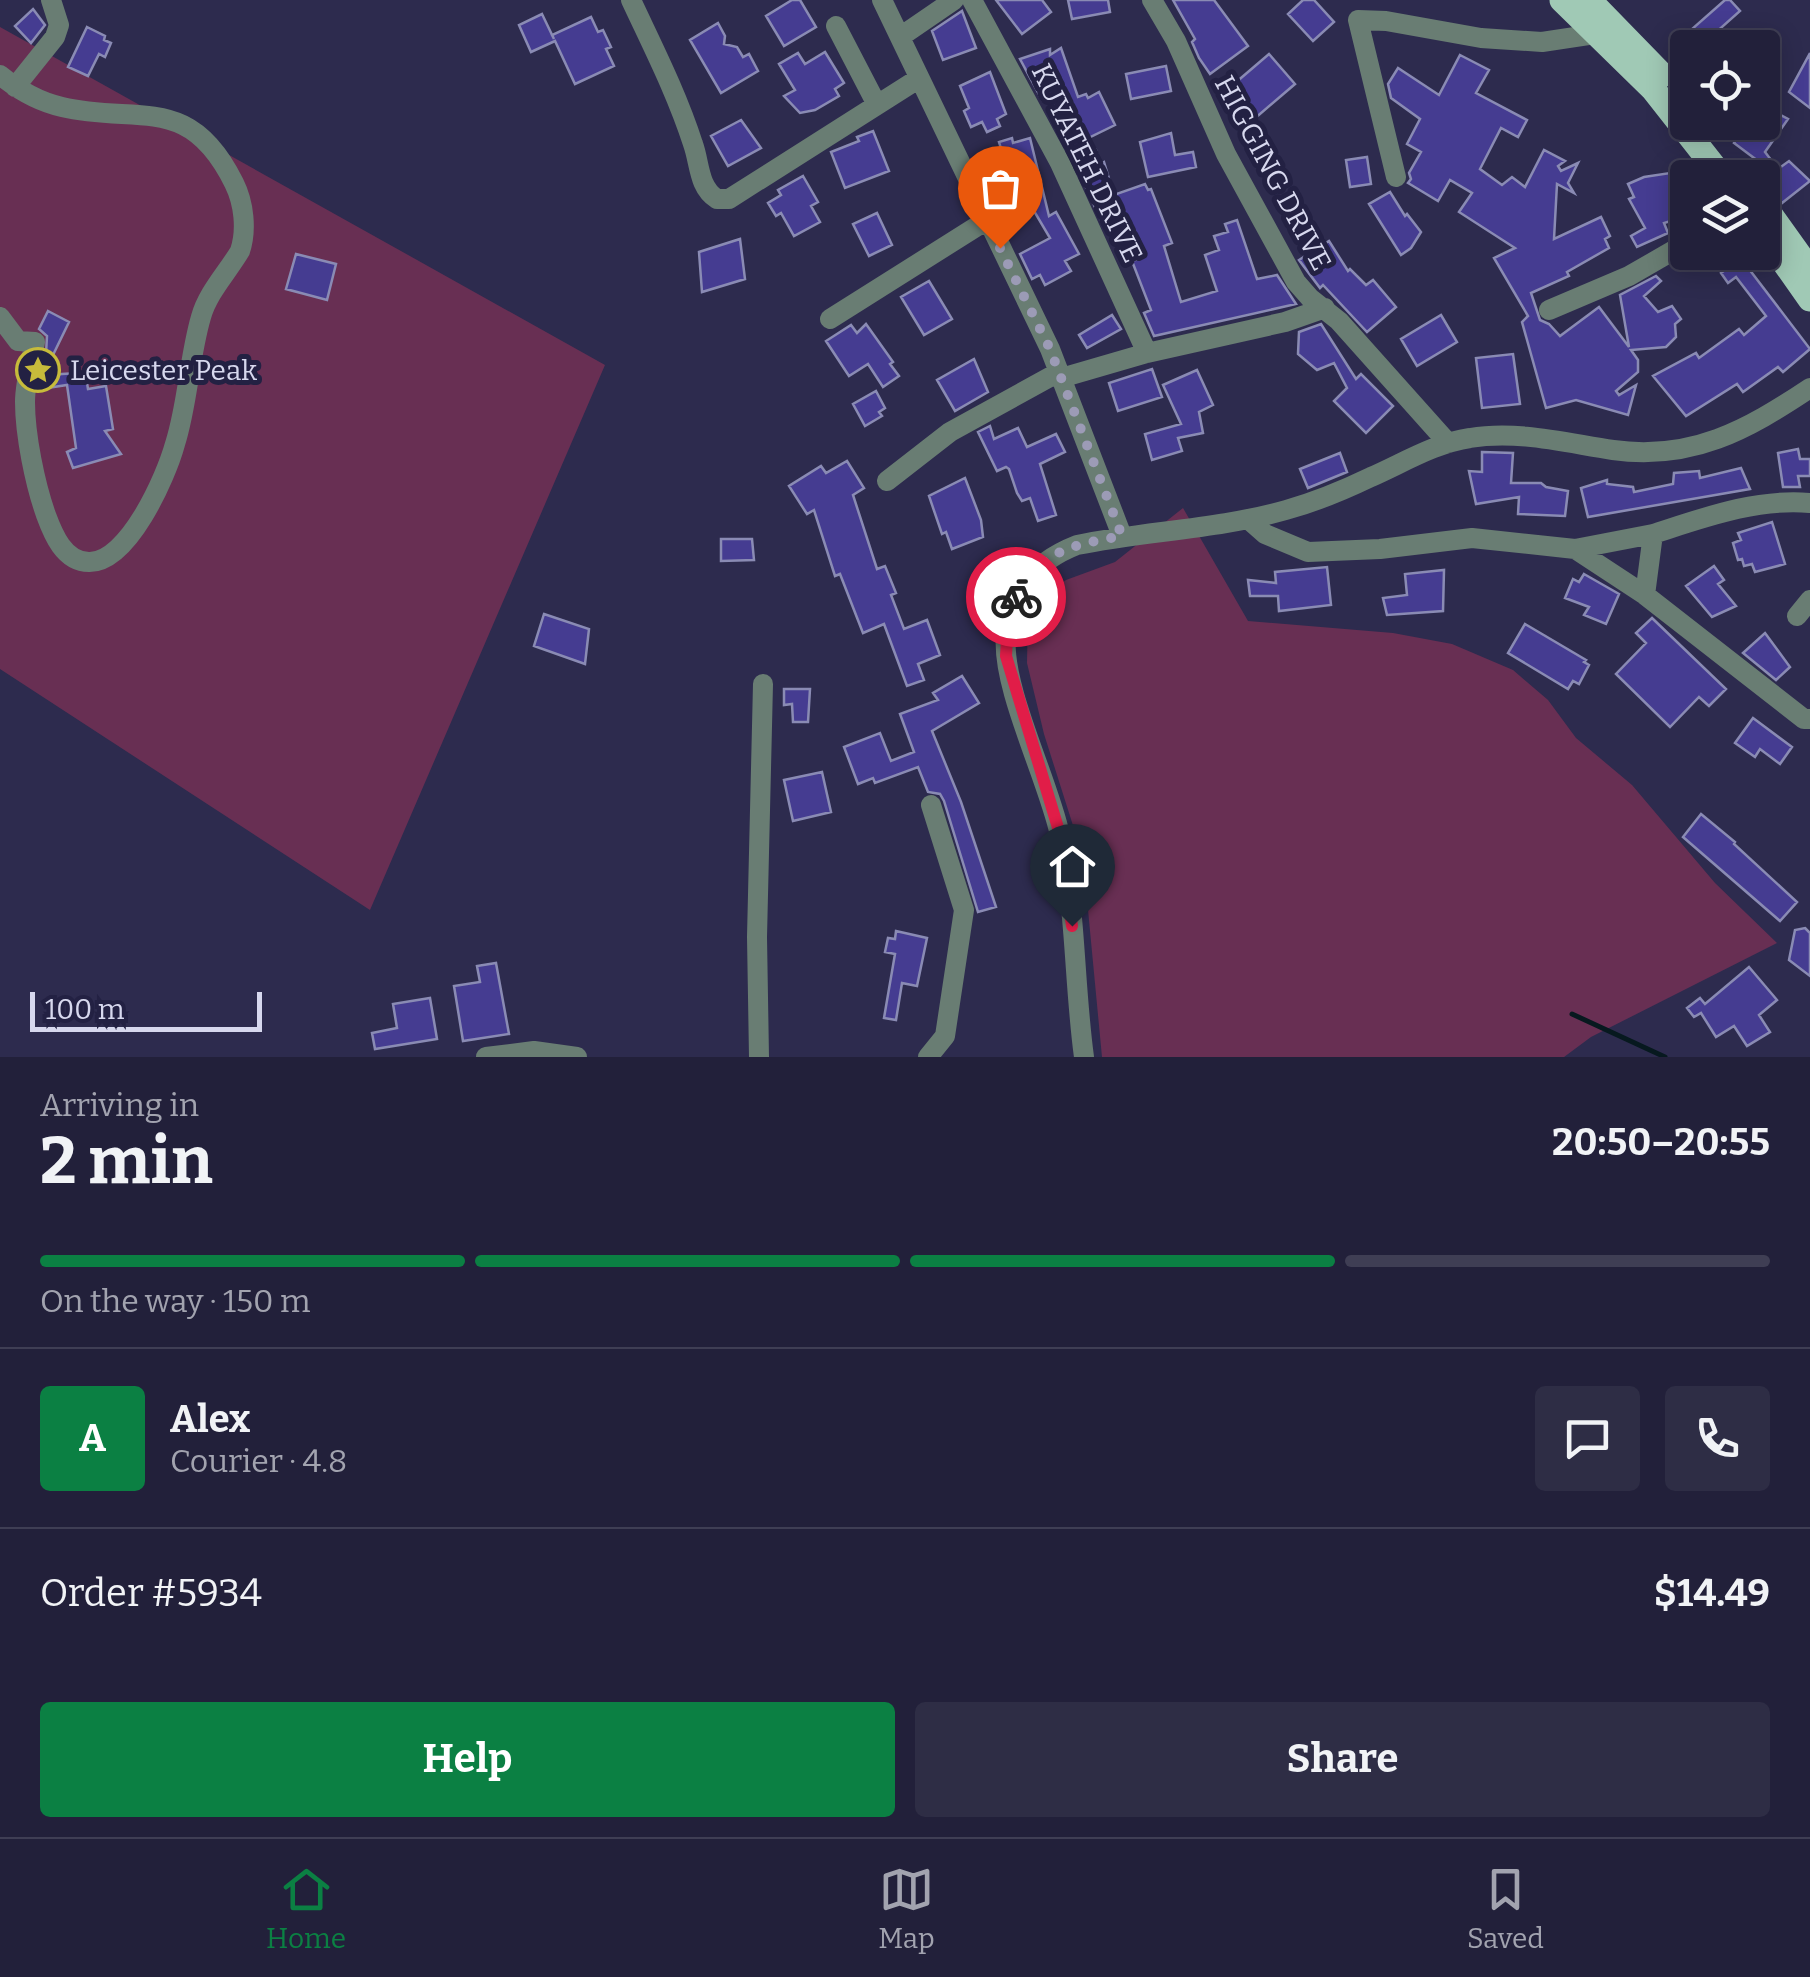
<!DOCTYPE html>
<meta charset="utf-8">
<style>
:root{--surface:#22203a;--page:#2e2d45;--text:#f1f3f6;--muted:#a2a3af;--line:#3f3e54;--accent:#0b8043}
body{margin:0;font-family:Bitter,serif;background:var(--page);color:var(--text);height:100vh;display:flex;flex-direction:column;font-size:38px;white-space:nowrap}
*{box-sizing:border-box;margin:0}
p{font-size:32px;color:var(--muted)}
.icon{flex:none;width:55px;height:55px;fill:none;stroke:currentColor;stroke-width:2;stroke-linecap:round;stroke-linejoin:round}
.map{position:relative;height:1057px;overflow:hidden}
.drawer{display:flex;flex-direction:column;background:var(--surface);flex:1}
.drawer>*{flex:none}
.tools{position:absolute;left:1670px;top:30px;display:grid;gap:20px}
.tools a{display:grid;place-items:center;width:110px;height:110px;border-radius:10px;background:var(--surface);box-shadow:0 5px 25px #0003,0 0 0 2px var(--line);font-size:50px}
.scale{position:absolute;left:30px;bottom:25px;width:232px;box-sizing:border-box;padding-left:10px;border:5px solid #d7d8ee;border-top:0;font-size:28px;line-height:35px;white-space:nowrap;color:#d7d8ee;-webkit-text-stroke:8px #232143;paint-order:stroke}
.pin{position:absolute;display:grid;place-items:center;width:85px;height:85px;color:#fff;margin:-102px -42px;border-radius:50% 50% 50% 0;rotate:-45deg;box-shadow:0 0 10px #0007}
.pin .icon{rotate:45deg}
.courier{position:absolute;display:grid;place-items:center;width:100px;height:100px;margin:-50px;border:8px solid #e11d48;border-radius:50%;background:#fff;color:#222;box-shadow:0 2px 12px #0007}
.headline em{font-style:normal;font-weight:700}
.headline div{display:flex;flex-direction:column-reverse}
.headline{display:flex;align-items:center;justify-content:space-between;height:170px;padding:0 40px}
h1{font-size:65px;font-weight:700;line-height:75px}
.bar{display:grid;grid-template-columns:repeat(4,1fr);gap:15px 10px;align-content:center;height:120px;padding:0 40px}
.bar i{height:12px;border-radius:8px;background:var(--line)}
.bar .on{background:var(--accent)}
.bar p{grid-column:span 4}
.line{display:flex;align-items:center;gap:25px;padding:0 40px;border-top:2px solid var(--line)}
.line div{flex:1}
.round{display:grid;place-items:center;flex:none;width:105px;height:105px;border-radius:10px;background:var(--page)}
.action{display:flex;gap:20px;margin-top:auto;padding:20px 40px}
.action a{flex:1;height:115px;border-radius:10px;background:var(--accent);color:#fff;font-size:40px;font-weight:700;line-height:115px;text-align:center}
.action a+a{background:var(--page);color:var(--text)}
.tabs{display:flex;justify-content:space-around;align-items:center;height:140px;border-top:2px solid var(--line);background:var(--surface);font-size:28px;color:var(--muted)}
.tabs a{display:grid;justify-items:center;gap:5px}
.tabs .on{color:var(--accent)}
.map>svg:first-child{display:block}
</style>
<div class="map">
<svg width="1810" height="1057" viewBox="0 0 1810 1057">
<rect width="100%" height="100%" fill="#2d2b4e"/>
<path fill="#682f53" d="M0,27L605,365L370,910L0,669Z
M1183,508L1248,621L1393,633L1452,644L1513,670L1548,700L1576,738L1632,785L1715,883L1777,943L1591,1037L1564,1057H1102L1083,857L1044,734L1027,663L1028,610L1066,580L1115,562Z"/>
<g fill="none" stroke-linecap="round" stroke-linejoin="round">
<path stroke="#07191f" stroke-width="5" d="M1572,1014L1665,1057"/>
</g>
<path fill="#453c91" stroke="#8a8bb4" stroke-width="2.5" d="M792,0H800L816,27L784,46L766,16Z
M996,0H1042L1051,12L1022,34Z
M1068,0H1108L1110,12L1072,19Z
M1173,0H1214L1248,46L1210,74L1199,58L1192,42L1195,39Z
M1303,0H1314L1334,22L1313,41L1288,14Z
M1725,0H1730L1740,11L1704,43L1692,29Z
M33,9L45,25L31,43L15,26Z
M962,11L976,48L943,60L932,31Z
M542,14L554,39L552,35L591,17L598,32L603,30L611,47L606,49L614,66L575,84L555,41L531,52L519,25Z
M718,23L725,36L724,44L737,47L743,57L749,54L758,71L721,93L690,40Z
M87,27L105,36L104,40L111,43L105,57L99,54L88,76L68,67Z
M1061,48L1078,97L1086,94L1088,98L1099,92L1115,125L1080,142L1057,95L1042,100L1020,59L1050,49V55Z
M825,52L844,83L835,89L839,96L815,110L800,113L784,96L795,90L779,64L798,53L805,64Z
M1810,53V108L1789,92Z
M1269,54L1295,84L1253,120L1227,90Z
M1460,55L1489,70L1476,93L1527,120L1518,137L1501,128L1480,169L1502,185L1512,177L1525,187L1544,150L1565,161L1558,166L1561,171L1578,163L1568,183L1574,193L1557,184L1554,239L1601,217L1610,236L1605,239L1609,248L1567,272L1569,276L1531,293L1540,320L1549,324L1560,336L1599,307L1629,347L1620,295L1656,276L1661,281L1644,296L1658,312L1672,306L1681,319L1675,324L1676,337L1666,347L1631,350L1638,360V372L1616,391L1619,395L1636,385L1628,415L1576,400L1546,408L1522,322L1528,316L1494,258L1515,248L1459,212L1472,193L1450,180L1438,201L1408,183L1411,179L1409,173L1421,152L1407,144L1420,119L1391,98L1388,84L1398,68L1439,95Z
M1166,66L1171,91L1131,99L1126,74Z
M990,72L1006,114L997,119L1000,126L987,132L982,122L971,127L964,111L969,108L960,86Z
M1762,105L1788,119L1765,152L1778,169L1789,161L1810,181L1782,203L1762,184V172L1759,167L1762,164L1734,143L1748,122H1762Z
M741,120L761,148L728,166L711,136Z
M873,131L889,171L845,188L831,152L859,141L857,137Z
M1171,133L1175,155L1193,152L1196,167L1148,177L1140,142Z
M1012,138L1013,143L1030,138L1049,216L1056,212L1079,254L1065,261L1071,271L1045,285L1040,275L1032,279L1020,254L1050,238L1034,211L1027,186L1014,190L999,142Z
M1096,150L1100,164L1104,162L1114,195L1145,184L1148,190L1151,189L1172,243L1164,246L1181,302L1217,291L1205,255L1219,250L1214,236L1228,232L1225,224L1237,220L1257,279L1277,275L1296,304L1154,336L1144,313L1151,310L1132,261L1138,259L1125,227L1120,216L1102,223L1071,154Z
M1367,157L1371,184L1350,187L1346,160Z
M1670,173L1682,195L1687,216L1664,223L1668,233L1637,247L1631,236L1645,228L1629,199L1634,197L1628,184L1644,177Z
M803,176L818,202L811,206L820,222L794,236L781,213L776,216L768,203L781,195L778,190Z
M1390,192L1405,216L1407,214L1421,232L1411,248L1401,255L1369,204Z
M877,213L892,245L869,256L853,224Z
M740,239L745,279L702,292L699,252Z
M1329,241L1348,271L1350,269L1366,285L1373,280L1396,307L1367,332L1323,285L1320,288L1299,260Z
M1714,252H1736L1810,349L1783,372L1778,367L1743,392L1737,384L1686,416L1653,376L1696,353L1699,358L1739,329L1744,335L1766,316L1736,277L1728,283L1721,273L1728,268Z
M296,254L336,264L327,300L286,289Z
M929,281L952,319L924,335L901,297Z
M48,311L69,322L52,357L46,354L47,336L39,329Z
M1112,315L1121,329L1087,348L1079,335Z
M1441,315L1457,342L1417,366L1401,339Z
M866,324L893,362L890,364L899,376L883,387L868,364L849,376L826,341L851,325L857,333Z
M1321,324L1356,379L1361,374L1393,406L1366,433L1334,401L1347,388L1334,363L1317,370L1298,354L1299,332Z
M1513,354L1520,404L1482,408L1476,358Z
M974,359L988,392L955,411L937,380Z
M1152,369L1162,397L1118,411L1109,383Z
M1197,370L1213,405L1199,412L1203,433L1178,438L1182,451L1152,460L1145,434L1181,424L1163,385Z
M94,372L95,381L87,383L88,389L106,386L113,429L105,431L121,454L73,468L67,452L76,448L67,385L47,388L46,375Z
M876,391L885,408L879,412L882,416L865,426L853,404Z
M990,426L994,439L1018,428L1027,447L1056,434L1065,452L1040,464L1056,515L1038,521L1030,498L1022,501L1017,493L1009,469L1006,467L997,471L978,432Z
M1798,449L1800,459H1810V476H1798L1800,487H1783L1778,453Z
M1482,452L1513,453L1511,483H1541L1546,487L1568,491L1565,516L1518,514L1519,497L1476,504L1469,471L1482,472Z
M1340,453L1347,472L1308,488L1300,469Z
M847,461L864,488L853,495L877,569L885,566L896,593L891,595L904,629L927,620L940,655L918,664L924,680L907,686L884,624L863,633L840,574L835,576L814,510L807,514L789,486L821,466L826,473Z
M1741,468L1750,489L1588,517L1581,488L1607,480V484L1633,487L1634,492L1673,484L1674,473L1699,471L1700,478Z
M965,478L981,520L983,537L952,549L946,532L942,534L929,496Z
M1772,522L1785,564L1755,572L1752,564L1744,566L1742,559L1738,560L1733,543L1741,540L1738,533Z
M721,539H752L754,560L721,561Z
M1714,566L1724,580L1718,584L1736,606L1712,617L1686,586Z
M1327,567L1331,605L1279,611L1278,596H1250L1248,580L1276,583L1275,572Z
M1444,570L1443,611L1387,615L1383,598L1407,595L1405,574Z
M1584,574L1619,594L1606,624L1584,615L1589,607L1565,598L1573,579L1579,582Z
M544,614L589,629L585,664L534,646Z
M1652,618L1726,689L1709,706L1699,697L1670,727L1616,674L1646,643L1636,633Z
M1525,624L1586,660L1584,662L1589,665L1579,684L1573,681L1568,689L1508,653Z
M1765,633L1790,667L1776,680L1743,653Z
M962,676L979,703L932,731L961,802L996,907L978,912L944,801L940,794L928,792L918,767L875,783L873,778L858,784L844,747L880,733L891,761L914,752L900,714L938,700L933,693Z
M784,689H810L808,722H793L792,704L784,705Z
M1753,718L1792,747L1780,764L1760,749L1755,757L1735,743Z
M822,772L831,812L793,821L784,780Z
M1701,814L1735,842L1734,844L1797,902L1780,921L1683,837Z
M1805,928L1810,933V976L1789,960L1795,930Z
M896,931L927,938L917,986L902,983L896,1020L884,1018L895,954L885,952L888,938L895,939Z
M496,963L509,1034L463,1041L454,986L480,982L477,966Z
M1749,967L1777,1000L1759,1015L1770,1032L1747,1046L1734,1026L1716,1037L1701,1013L1694,1017L1687,1008L1700,998L1705,1004Z
M430,998L437,1039L375,1049L372,1033L397,1028L393,1004Z"/>
<g fill="none" stroke-linecap="round" stroke-linejoin="round">
<path stroke="#697d73" stroke-width="20" d="M631,0C653,47 677,94 693,144C700,163 698,187 717,199H729L918,79
M882,0L1050,349L1122,536
M972,0L1060,163L1147,353
M1152,0L1176,41L1226,154L1296,282L1310,298L1339,321L1448,443
M836,26L876,103
M900,37L954,0
M0,75C17,89 40,102 62,107C139,125 189,92 234,183C244,203 247,230 240,251C227,273 208,292 201,317C189,358 188,403 175,444C166,477 128,563 89,562C64,562 53,534 46,515C35,484 25,435 25,402C25,383 31,361 35,342L18,341L0,317
M15,87L55,37L59,25L51,0
M1396,177L1358,20L1386,21L1481,38L1542,42L1595,34L1604,26
M1549,310L1629,276L1688,242
M830,319L987,220
M1061,378L1147,353L1285,322L1325,308
M887,481L950,432L1059,372
M1810,503C1757,498 1703,518 1653,534L1645,595L1804,719H1810
M1248,519L1265,534L1308,552L1380,549L1472,538L1575,549L1653,534
M1575,549L1645,595
M1797,616L1810,600
M486,1057L534,1051L577,1057
M759,1057L757,937L763,684
M928,1057L945,1036L964,910L931,805
M1084,1057C1074,984 1076,907 1060,835C1048,779 1001,687 1006,636C1010,590 1036,561 1077,545C1146,531 1219,529 1286,510C1315,502 1344,490 1371,477C1403,463 1435,443 1470,438C1518,430 1566,443 1613,450C1692,461 1747,430 1810,388"/>
<path stroke="#a0c9b5" stroke-width="25" d="M1562,0L1653,89L1723,178
M1589,0L1662,75
M1762,203L1810,270
M1762,231L1810,299"/>
</g>
<g fill="none" stroke-linecap="round" stroke-linejoin="round">
<path stroke="#9c9bb6" stroke-width="10" stroke-dasharray="0 18" d="M1000,248L1050,349L1122,536C1074,545 1040,550 1016,597"/>
<path stroke="#e11d48" stroke-width="12" d="M1016,597L1008,622L1006,656L1059,831L1072,926"/>
</g>
<defs>
<g id="sight-ring" transform="scale(2.25)"><circle r="9.5" fill="#232143" stroke="#c7bb3b" stroke-width="1.5"/><path d="M0-6L1.8-2.2L6-1.7L2.9 1.2L3.7 5.4L0 3.3L-3.7 5.4L-2.9 1.2L-6-1.7L-1.8-2.2Z" fill="#c7bb3b"/></g>
</defs>
<g fill-rule="evenodd">
<use href="#sight-ring" x="38" y="370"/>
</g>
<g text-anchor="middle" dominant-baseline="central" stroke-width="10" stroke-linejoin="round" paint-order="stroke">
<g font-size="28" fill="#d7d8ee" stroke="#232143">
<text transform="translate(1087 163) rotate(64)">KUYATEH DRIVE</text>
<text transform="translate(1273 173) rotate(62)">HIGGING DRIVE</text>
</g>
<g font-size="28" fill="#d7d8ee" stroke="#232143" text-anchor="start">
<text x="70" y="370">Leicester Peak</text>
</g>
</g>
</svg>
<div class="tools">
<a><svg class="icon" aria-label="locate" viewBox="0 0 24 24"><circle cx="12" cy="12" r="6"/><path d="M12 2v4M12 18v4M2 12h4M18 12h4"/></svg></a>
<a><svg class="icon" aria-label="layers" viewBox="0 0 24 24"><path d="M12 4l9 5-9 5-9-5zM3 14l9 5 9-5"/></svg></a>
</div>
<div class="scale">100 m</div>
<div class="pin" style="left:1000px;top:248px;background:#ea580c"><svg class="icon" aria-label="bag" viewBox="0 0 24 24"><path d="M5 8h14l-1 12H6zM9 8a3 3 0 0 1 6 0"/></svg></div>
<div class="pin" style="left:1072px;top:926px;background:#1f2937"><svg class="icon" aria-label="home" viewBox="0 0 24 24"><path d="M3 11l9-7 9 7M6 9v11h12V9"/></svg></div>
<div class="courier" style="left:1016px;top:597px"><svg class="icon" aria-label="bike" viewBox="0 0 24 24"><circle cx="6" cy="16" r="4"/><circle cx="18" cy="16" r="4"/><path d="M6 16l4-8h5l3 8M10 8l3 8H6M13 5h3"/></svg></div>
</div>
<section class="drawer">
<div class="headline"><div><h1>2 min</h1><p>Arriving in</p></div><em>20:50–20:55</em></div>
<div class="bar"><i class="on"></i><i class="on"></i><i class="on"></i><i></i><p>On the way · 150 m</p></div>
<div class="line" style="height:180px"><b class="round" style="background:var(--accent);color:#fff">A</b><div><b>Alex</b><p>Courier · 4.8</p></div><a class="round"><svg class="icon" aria-label="chat" viewBox="0 0 24 24"><path d="M4 5h16v11H9l-5 4z"/></svg></a><a class="round"><svg class="icon" aria-label="phone" viewBox="0 0 24 24"><path d="M5 4h4l2 5-3 2q2 4 5 5l2-3 5 2v4C11 20 4 13 5 4z"/></svg></a></div>
<div class="line" style="height:130px"><div>Order #5934</div><b>$14.49</b></div>
<div class="action"><a>Help</a><a>Share</a></div>
</section>
<nav class="tabs">
<a class="on"><svg class="icon" aria-label="home" viewBox="0 0 24 24"><path d="M3 11l9-7 9 7M6 9v11h12V9"/></svg>Home</a>
<a><svg class="icon" aria-label="map" viewBox="0 0 24 24"><path d="M3 6l6-2 6 2 6-2v14l-6 2-6-2-6 2zM9 4v14M15 6v14"/></svg>Map</a>
<a><svg class="icon" aria-label="saved" viewBox="0 0 24 24"><path d="M7 4h10v16l-5-4-5 4z"/></svg>Saved</a>
</nav>
